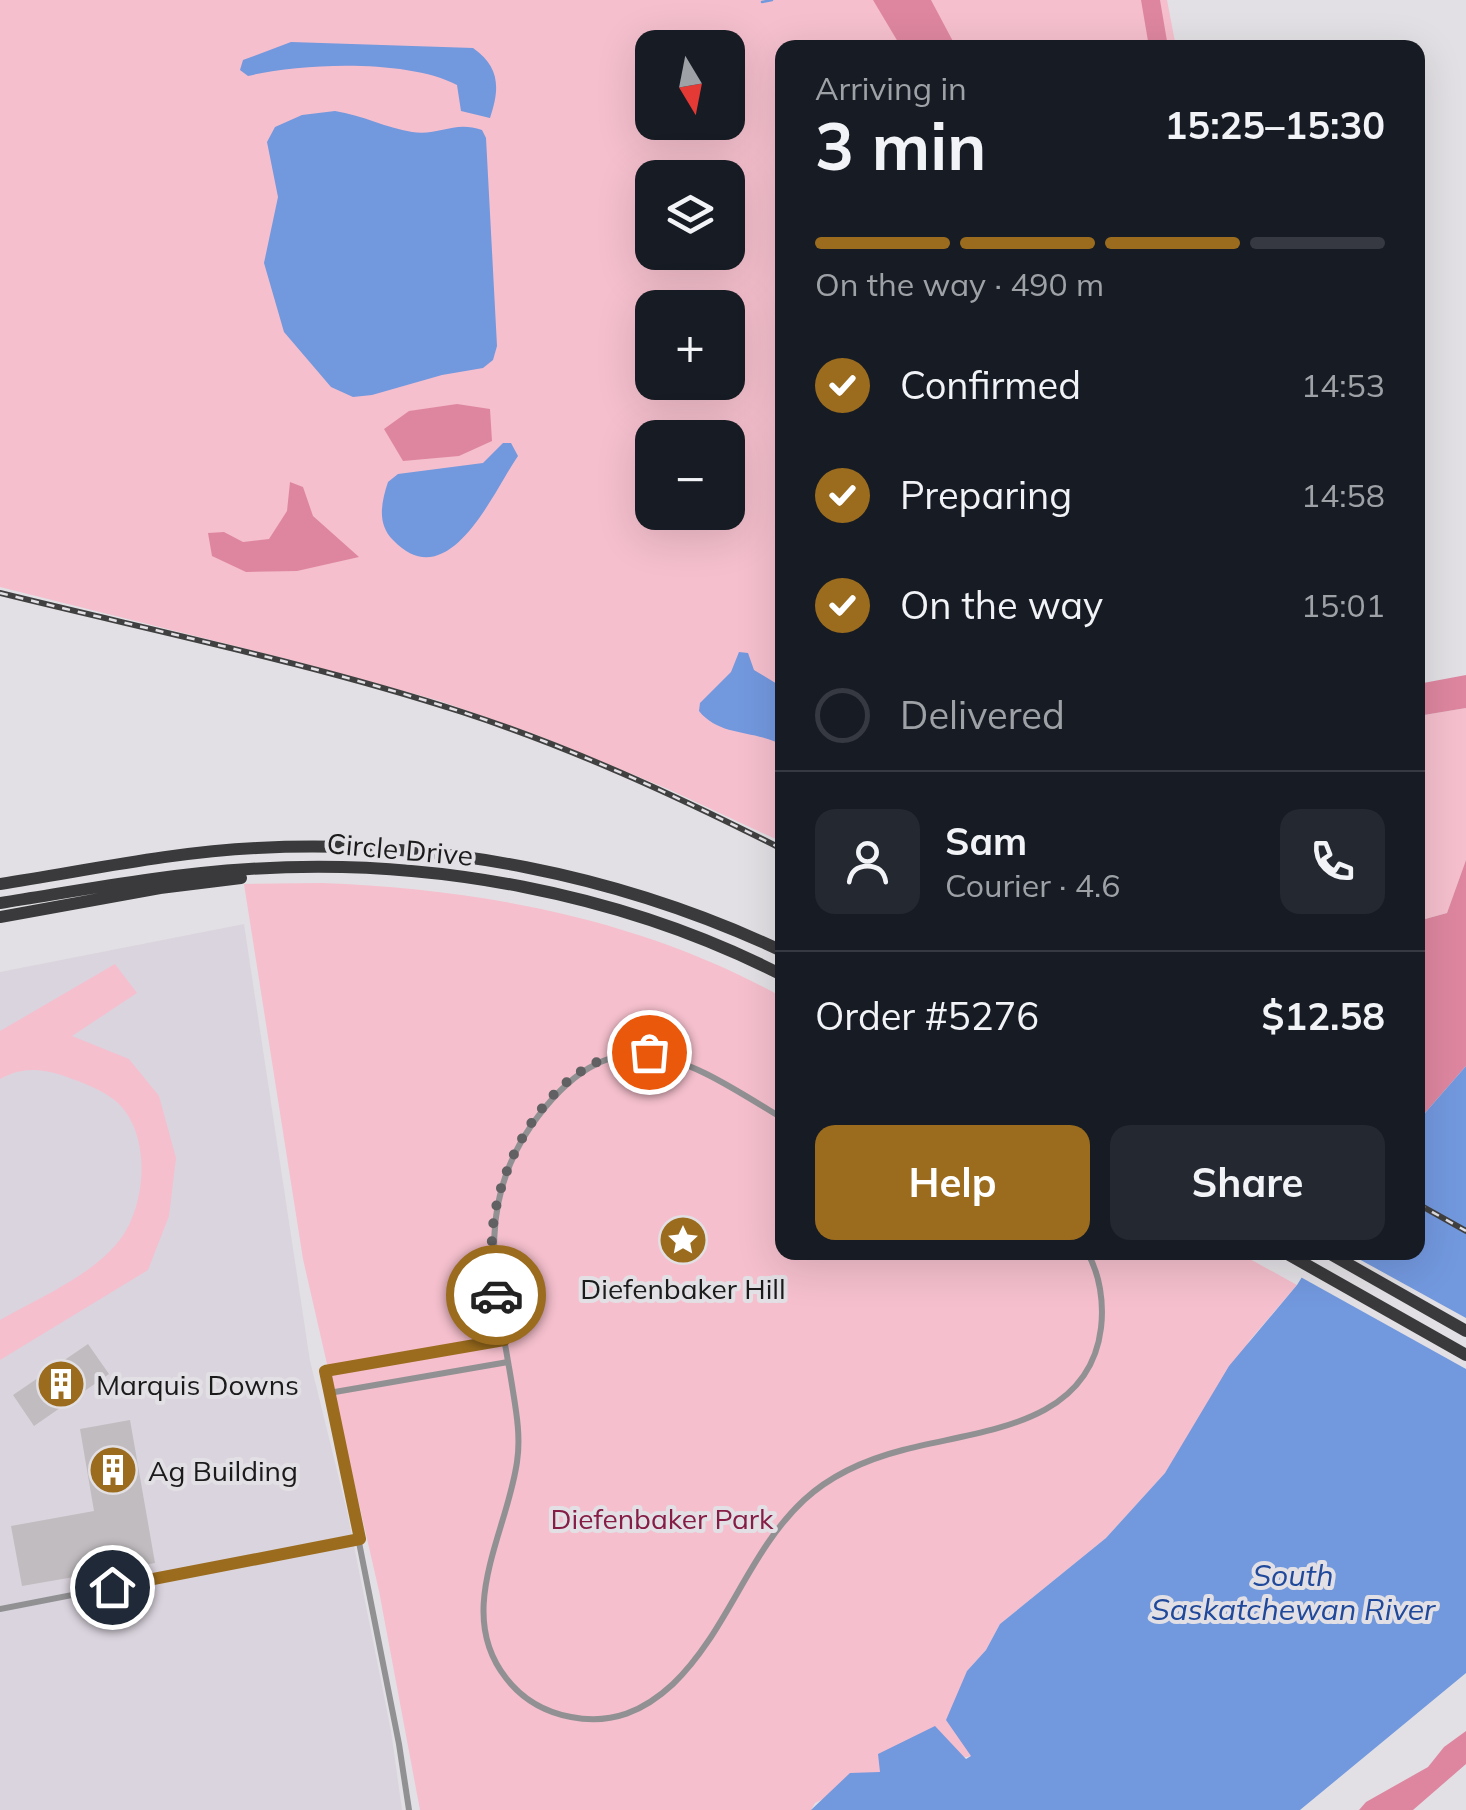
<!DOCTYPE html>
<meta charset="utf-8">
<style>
:root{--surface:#171b24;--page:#242831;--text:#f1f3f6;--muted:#9ea1a6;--line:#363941;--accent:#9b6c1d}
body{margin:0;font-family:Mulish,sans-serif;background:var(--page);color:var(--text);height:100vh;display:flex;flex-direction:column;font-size:38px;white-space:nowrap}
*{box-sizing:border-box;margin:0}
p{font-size:32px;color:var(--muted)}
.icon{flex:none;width:55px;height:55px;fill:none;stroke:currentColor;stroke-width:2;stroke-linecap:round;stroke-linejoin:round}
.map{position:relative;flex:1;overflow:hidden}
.sheet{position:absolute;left:775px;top:40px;width:650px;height:1220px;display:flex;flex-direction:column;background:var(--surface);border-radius:20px;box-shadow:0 10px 40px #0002}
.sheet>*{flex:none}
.needle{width:65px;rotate:170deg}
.controls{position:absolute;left:635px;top:30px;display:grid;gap:20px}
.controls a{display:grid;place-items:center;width:110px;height:110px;border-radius:20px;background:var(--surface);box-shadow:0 10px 40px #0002;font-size:50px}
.pin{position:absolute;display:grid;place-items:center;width:85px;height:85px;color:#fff;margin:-42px;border:5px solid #fff;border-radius:50%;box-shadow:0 2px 10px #0007}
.courier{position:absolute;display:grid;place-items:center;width:100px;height:100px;margin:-50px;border:8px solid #9b6c1d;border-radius:50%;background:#fff;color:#222;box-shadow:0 2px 12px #0007}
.headline em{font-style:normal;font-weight:700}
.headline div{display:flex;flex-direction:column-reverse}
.headline{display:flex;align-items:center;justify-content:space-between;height:170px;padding:0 40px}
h1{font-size:65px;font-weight:700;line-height:75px}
.bar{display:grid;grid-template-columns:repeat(4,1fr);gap:15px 10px;align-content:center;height:120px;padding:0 40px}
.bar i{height:12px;border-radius:8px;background:var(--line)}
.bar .current{background:var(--accent)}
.bar p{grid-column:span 4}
.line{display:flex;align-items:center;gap:25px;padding:0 40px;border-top:2px solid var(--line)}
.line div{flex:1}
.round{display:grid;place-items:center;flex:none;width:105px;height:105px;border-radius:20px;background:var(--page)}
ol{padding:0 40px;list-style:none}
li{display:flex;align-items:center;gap:30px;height:110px}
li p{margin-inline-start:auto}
li .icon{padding:10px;border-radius:50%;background:var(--accent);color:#fff;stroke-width:4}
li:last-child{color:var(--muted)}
li i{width:55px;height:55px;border:5px solid var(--line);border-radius:50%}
.button{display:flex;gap:20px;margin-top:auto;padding:20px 40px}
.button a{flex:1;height:115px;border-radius:20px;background:var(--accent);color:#fff;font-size:40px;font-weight:700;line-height:115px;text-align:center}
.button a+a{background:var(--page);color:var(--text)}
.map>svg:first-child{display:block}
</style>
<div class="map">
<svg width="1466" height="1810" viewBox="0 0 1466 1810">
<rect width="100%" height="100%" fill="#e2e0e4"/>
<path fill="#dad4de" d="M244,924L310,1361L347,1511L391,1731L402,1810H0V972Z"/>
<path fill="#f5bfcd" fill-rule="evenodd" d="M0,0H1167L1176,47L782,48V842L668,789L537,735L440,701L299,662L0,587ZM652,48H728V122H652ZM652,178H728V252H652ZM652,308H728V382H652ZM652,438H728V512H652Z
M1466,708V860L1447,913L1418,921V716Z
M322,883C481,889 642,919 782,997V1252L1239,1253L1297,1285L1250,1340L1165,1473L1106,1538L1000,1624L986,1650L967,1671L972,1756L881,1772L815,1803L811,1810H420L379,1591L303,1259L244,884Z
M115,964L137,993L72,1036L129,1059L159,1096L176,1158L169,1216L148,1270L0,1360V1320C41,1296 105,1271 128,1227C146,1192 149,1135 119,1104C108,1093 87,1084 72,1079C47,1069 25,1065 0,1079V1031Z"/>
<path fill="#de86a0" d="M873,0H931L956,47H901Z
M1141,0H1160L1168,47H1149Z
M457,404L490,409L492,441L459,456L403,461L384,429L409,411Z
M290,482L303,487L313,516L359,557L297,571L246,572L212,556L208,533L224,532L243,542L269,539L287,511Z
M1466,675V708L1418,716V684Z
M1466,860V1066L1418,1121V921L1447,913Z
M1466,1731V1764L1413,1810H1359L1366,1802L1428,1767L1444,1747Z"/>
<path fill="#7298de" d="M291,42L473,48C500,67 500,88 490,118L461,111L457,85C408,59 300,63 248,76L240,70L243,60Z
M335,111C362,115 386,128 412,132C440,136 454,120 482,130L486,138L497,346L493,360L483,368L442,375L372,395L353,397L331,387L284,332L264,263L278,197L267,142L275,127L302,115Z
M503,443H511L518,456C494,490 449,599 393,540C377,524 381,503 388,482L398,474L483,463Z
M739,652L748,653L754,670L782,687V741L778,743C751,730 719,736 699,711L700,703L731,672Z
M1466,1066V1673L1300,1810H811L850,1773L880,1772L878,1754L935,1726L966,1759L971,1756L946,1720L967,1671L986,1650L1000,1624L1106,1538L1165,1473L1229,1366L1297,1285L1317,1253L1418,1252V1121Z"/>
<path fill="#e2e0e4" d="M1311,1252L1348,1253L1466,1318V1369L1297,1275Z"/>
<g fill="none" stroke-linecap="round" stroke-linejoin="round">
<path stroke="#7298de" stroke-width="2.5" d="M762,2L772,0"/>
</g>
<path fill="#c0bcbf" d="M88,1344L109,1374L34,1426L13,1395Z
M130,1420L155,1563L22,1586L11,1526L94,1511L80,1429Z"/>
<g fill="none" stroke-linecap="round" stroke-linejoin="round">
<path stroke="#919193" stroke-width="6" d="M782,1118C684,1058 614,1008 531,1126C473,1210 497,1292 512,1385C516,1410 521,1436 517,1462C507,1533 454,1612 506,1678C523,1700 545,1712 571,1717C612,1725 644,1711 673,1684C728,1631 748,1552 804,1500C831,1475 868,1459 903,1450C979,1430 1089,1427 1101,1328C1104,1303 1100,1274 1087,1252
M329,1393L508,1362
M0,1609L360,1539
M409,1810L399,1744L325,1371L503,1340"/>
<path stroke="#3a3a3c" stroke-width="12" d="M0,884C85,871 171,852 257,848C438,839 618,874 782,951
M0,903C83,890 166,874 249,869C429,857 622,893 782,975
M0,917L160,888L241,878
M1284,1252L1466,1355
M1327,1252L1466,1331"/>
<g stroke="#414041" stroke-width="6">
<path id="rail" d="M0,593C154,631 311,663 462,712C573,748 679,797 782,849
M1418,1204L1466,1231"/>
</g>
<use href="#rail" stroke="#e2e0e4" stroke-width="2.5" stroke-dasharray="8" stroke-linecap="butt"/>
</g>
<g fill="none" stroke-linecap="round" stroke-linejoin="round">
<path stroke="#616062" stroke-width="10" stroke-dasharray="0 18" d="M496,1295C493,1273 490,1248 493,1226C500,1164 542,1084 604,1059C617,1054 634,1054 649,1052"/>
<path stroke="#9b6c1d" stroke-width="12" d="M112,1587L360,1539L325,1371L504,1340L496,1295"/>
</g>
<defs>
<g id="sight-disc" transform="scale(2.5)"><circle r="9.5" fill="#9b6c1d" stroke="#e2e0e4"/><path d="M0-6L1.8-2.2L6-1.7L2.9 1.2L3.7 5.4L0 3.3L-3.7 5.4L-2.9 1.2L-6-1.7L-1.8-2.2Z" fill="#fff"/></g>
<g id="building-disc" transform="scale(2.5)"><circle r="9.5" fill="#9b6c1d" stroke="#e2e0e4"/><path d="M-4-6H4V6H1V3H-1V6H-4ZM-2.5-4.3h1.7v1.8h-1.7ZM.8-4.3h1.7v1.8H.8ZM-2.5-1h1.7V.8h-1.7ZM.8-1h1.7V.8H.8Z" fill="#fff"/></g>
</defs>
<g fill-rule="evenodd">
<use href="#sight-disc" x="683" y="1240"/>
<use href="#building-disc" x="61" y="1384"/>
<use href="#building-disc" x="113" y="1470"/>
</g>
<g text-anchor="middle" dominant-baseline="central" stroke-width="8" stroke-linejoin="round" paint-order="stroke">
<g font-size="28" fill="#1c1b1c" stroke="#e2e0e4">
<text transform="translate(400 849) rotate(5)">Circle Drive</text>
</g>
<g font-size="28" fill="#1c1b1c" stroke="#e2e0e4" text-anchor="start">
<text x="683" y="1288" text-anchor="middle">Diefenbaker Hill</text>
<text x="96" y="1384">Marquis Downs</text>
<text x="148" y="1470">Ag Building</text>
</g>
<g font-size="28" fill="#851d47" stroke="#e2e0e4">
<text x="662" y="1518">Diefenbaker Park</text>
</g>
<g font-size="30" font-style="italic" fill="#20499b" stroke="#e2e0e4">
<text x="1293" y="1575">South<tspan x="1293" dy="34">Saskatchewan River</tspan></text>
</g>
</g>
</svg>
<div class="controls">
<a><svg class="needle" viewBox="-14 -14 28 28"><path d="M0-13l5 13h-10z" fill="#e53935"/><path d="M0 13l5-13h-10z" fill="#9ea1a6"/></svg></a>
<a><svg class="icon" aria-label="layers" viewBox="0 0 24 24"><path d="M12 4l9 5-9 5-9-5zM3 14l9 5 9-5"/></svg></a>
<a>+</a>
<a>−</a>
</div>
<div class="pin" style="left:649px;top:1052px;background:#ea580c"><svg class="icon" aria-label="bag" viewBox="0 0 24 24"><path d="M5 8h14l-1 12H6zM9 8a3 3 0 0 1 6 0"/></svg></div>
<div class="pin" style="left:112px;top:1587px;background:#1f2937"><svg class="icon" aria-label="home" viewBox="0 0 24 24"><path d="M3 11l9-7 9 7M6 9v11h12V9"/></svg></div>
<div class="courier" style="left:496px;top:1295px"><svg class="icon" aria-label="car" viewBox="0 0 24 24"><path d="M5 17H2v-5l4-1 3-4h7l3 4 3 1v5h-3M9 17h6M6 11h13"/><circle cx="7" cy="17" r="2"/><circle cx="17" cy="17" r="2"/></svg></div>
<section class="sheet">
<div class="headline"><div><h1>3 min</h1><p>Arriving in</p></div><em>15:25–15:30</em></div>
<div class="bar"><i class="current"></i><i class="current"></i><i class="current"></i><i></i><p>On the way · 490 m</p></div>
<ol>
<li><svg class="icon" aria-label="check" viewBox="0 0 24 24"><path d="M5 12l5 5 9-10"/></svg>Confirmed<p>14:53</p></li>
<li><svg class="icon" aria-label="check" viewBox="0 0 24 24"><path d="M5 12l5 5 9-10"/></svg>Preparing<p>14:58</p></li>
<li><svg class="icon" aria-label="check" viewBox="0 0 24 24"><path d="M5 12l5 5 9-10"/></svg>On the way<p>15:01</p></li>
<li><i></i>Delivered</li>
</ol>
<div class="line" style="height:180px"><a class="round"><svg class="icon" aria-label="person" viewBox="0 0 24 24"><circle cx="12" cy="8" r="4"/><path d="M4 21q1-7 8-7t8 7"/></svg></a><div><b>Sam</b><p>Courier · 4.6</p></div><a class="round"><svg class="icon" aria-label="phone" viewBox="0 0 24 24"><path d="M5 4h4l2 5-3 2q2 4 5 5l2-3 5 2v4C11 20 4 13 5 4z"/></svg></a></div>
<div class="line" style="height:130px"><div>Order #5276</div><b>$12.58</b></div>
<div class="button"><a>Help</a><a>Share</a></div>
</section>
</div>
